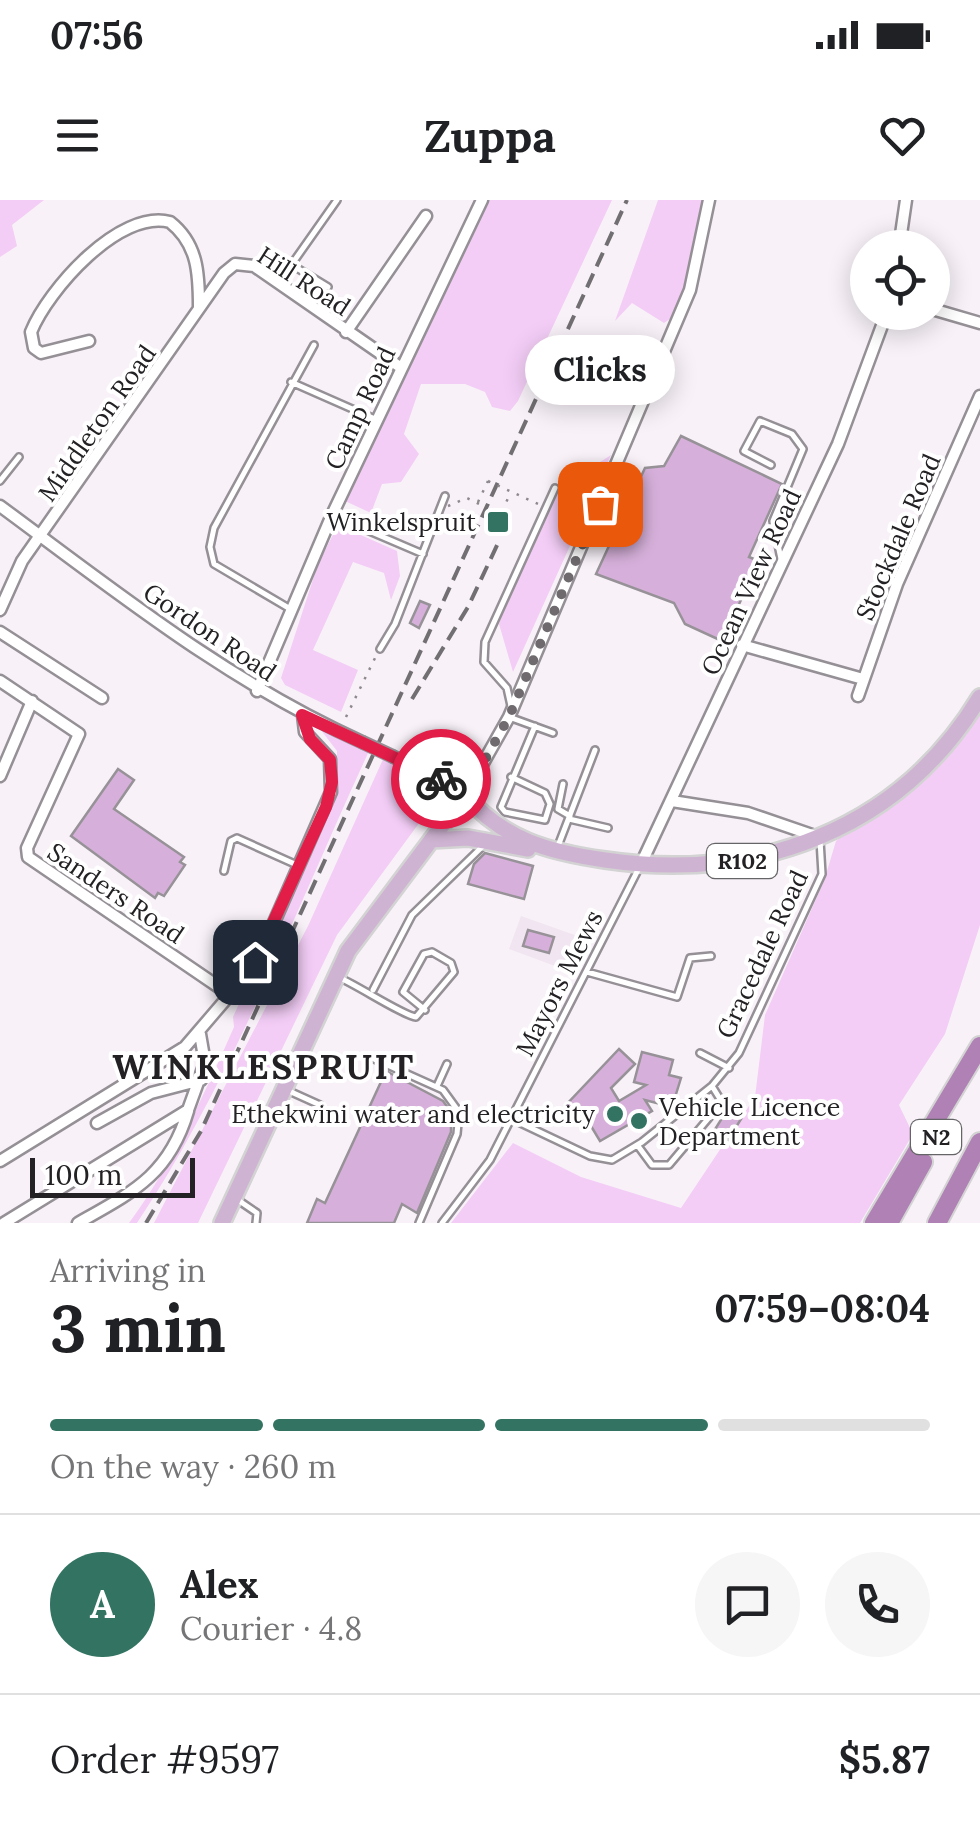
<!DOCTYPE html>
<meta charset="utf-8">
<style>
:root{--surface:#fff;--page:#f6f6f6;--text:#202124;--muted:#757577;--line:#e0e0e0;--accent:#327362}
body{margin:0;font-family:Lora,serif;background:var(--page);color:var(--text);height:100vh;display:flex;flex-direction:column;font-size:38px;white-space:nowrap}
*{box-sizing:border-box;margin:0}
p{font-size:32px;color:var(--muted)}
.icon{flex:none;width:55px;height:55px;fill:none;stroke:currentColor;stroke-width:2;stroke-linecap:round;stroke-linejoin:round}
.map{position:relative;height:1023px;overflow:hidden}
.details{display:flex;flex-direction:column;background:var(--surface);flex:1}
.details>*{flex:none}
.tools{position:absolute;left:850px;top:30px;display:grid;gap:20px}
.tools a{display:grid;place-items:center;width:100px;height:100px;border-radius:50%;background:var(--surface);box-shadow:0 5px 25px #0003;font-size:50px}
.scale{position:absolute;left:30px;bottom:25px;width:165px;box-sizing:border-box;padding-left:10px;border:5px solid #232124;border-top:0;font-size:28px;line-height:35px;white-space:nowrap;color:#232124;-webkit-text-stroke:8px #fff;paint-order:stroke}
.pin{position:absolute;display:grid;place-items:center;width:85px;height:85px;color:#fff;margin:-42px;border-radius:20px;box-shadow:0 5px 15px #0006}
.courier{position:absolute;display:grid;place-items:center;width:100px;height:100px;margin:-50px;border:8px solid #e11d48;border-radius:50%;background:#fff;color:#222;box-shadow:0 2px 12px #0007}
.bubble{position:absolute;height:70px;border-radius:35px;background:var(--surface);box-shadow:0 5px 25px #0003;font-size:32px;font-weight:700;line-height:70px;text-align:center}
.head em{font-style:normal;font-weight:700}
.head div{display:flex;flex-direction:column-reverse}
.head{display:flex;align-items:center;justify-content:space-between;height:170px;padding:0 50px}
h1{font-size:65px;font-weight:700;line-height:75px}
.bar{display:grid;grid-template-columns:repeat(4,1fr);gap:15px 10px;align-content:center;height:120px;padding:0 50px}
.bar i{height:12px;border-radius:8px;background:var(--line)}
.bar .current{background:var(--accent)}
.bar p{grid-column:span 4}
.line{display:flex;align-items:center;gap:25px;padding:0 50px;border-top:2px solid var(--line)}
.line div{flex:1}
.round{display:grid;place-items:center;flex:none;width:105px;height:105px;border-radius:52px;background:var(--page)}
.status{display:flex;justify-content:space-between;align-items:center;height:70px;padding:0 50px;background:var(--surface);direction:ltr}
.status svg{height:28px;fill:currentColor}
header{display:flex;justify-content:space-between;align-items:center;height:130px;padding:0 50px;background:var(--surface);font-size:45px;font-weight:700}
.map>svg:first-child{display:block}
</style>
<div class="status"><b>07:56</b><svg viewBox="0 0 49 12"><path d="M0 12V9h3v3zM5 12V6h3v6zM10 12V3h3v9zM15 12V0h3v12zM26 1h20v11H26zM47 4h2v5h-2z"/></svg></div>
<header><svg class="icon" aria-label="menu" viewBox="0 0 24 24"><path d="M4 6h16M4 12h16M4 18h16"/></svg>Zuppa<svg class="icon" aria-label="heart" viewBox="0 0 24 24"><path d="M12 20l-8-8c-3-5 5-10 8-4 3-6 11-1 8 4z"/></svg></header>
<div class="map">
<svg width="980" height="1023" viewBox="0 0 980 1023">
<rect width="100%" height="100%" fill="#f8f2f8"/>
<path fill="#f0e5f1" d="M521,716L586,739L574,773L509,749Z"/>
<path fill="#f3cdf6" d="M0,0H44L12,25L17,46L0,57Z
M488,0H612L518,201L510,211L492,207L485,192L465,184H421L404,234L419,254L401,282L382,284L371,313L345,301Z
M658,0H703L691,71L670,119L664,123L632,103L615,121Z
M611,255L513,472L499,424L504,406L561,287Z
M338,325L397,351L400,376L391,400L384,373L353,362L313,450L358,470L341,512L285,485L281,478L318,364Z
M980,511V725L945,834L899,905L913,934L860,1023H451L513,943L581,977L681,1008L755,897L765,815L824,681L836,641L923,576L966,535Z
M317,525L370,549C296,708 234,877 137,1023H129C173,963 204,895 234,827L233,817L336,591L337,551Z
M384,557C406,567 437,573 436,600L337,735L198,1023H154L308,726Z"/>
<path fill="#d6b0da" stroke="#979297" stroke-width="2.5" d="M681,236L782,284L749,357L759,361L722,441L685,424L674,403L596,374L645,268L664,266Z
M420,401L430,405L419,428L410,423Z
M118,569L134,580L114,609L184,657L180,662L185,665L164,696L158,693L155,698L71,636Z
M485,653L533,666L524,699L468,684L474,664Z
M528,730L554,737L549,753L523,746Z
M619,849L635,864L611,888L619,901L646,885L634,882L642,852L673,860L669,875L681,878L672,907L645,900L652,911L600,941L585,916L580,921L565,906Z
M386,871L443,901L451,912V932L417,1013L402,1004L394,1023H307L317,999L325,1003Z
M729,907L743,916L726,943L712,934Z"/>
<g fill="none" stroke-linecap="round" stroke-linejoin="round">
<g stroke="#959095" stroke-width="10">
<path id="lane" d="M292,65L328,87
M280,81L337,0
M291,182L375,219
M771,265L744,251L760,221L792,234L803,249L773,321L781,359
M0,281L19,257
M334,316L423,354
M292,410L214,364L210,347L214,328L314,145
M380,449L395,424L445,296
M511,506L507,488L484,462L485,442L555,288
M509,517L553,533
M511,577L545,593L550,604L545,620L505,612L501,607L535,526
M563,584L558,609L570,616
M569,619L608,628
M558,646L595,550
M224,671L231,641L237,638L297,665
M587,772L677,797L690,758L711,756
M338,777C357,785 404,816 416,817L454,772L451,763L432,752L424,754L403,792L425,810
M373,790L412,715L483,646
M700,853L729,868
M374,859L443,890L459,912L457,934L419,1023
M437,886L447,864
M289,891L320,905
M512,919L590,956L612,960L642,942L712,886L739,853L822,674L820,640
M638,946L652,965H669L718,907L720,899L712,886
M235,998L257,1013L256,1023
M442,1023L490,960L639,668"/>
</g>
<g stroke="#959095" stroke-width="15">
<path id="street" d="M899,48L906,0
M932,109L980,123
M346,132L426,16
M89,141L41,153L34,148L31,132C48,90 119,9 170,22C198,44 199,74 199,107
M0,306C118,393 227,481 362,542
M0,410L22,361L224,73L235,64L254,66L400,167
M0,432L102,498
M742,445L863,479
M0,481L79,534L27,648L28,657L232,796
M257,491L332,315L482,0
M858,496L897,384L980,196
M394,557L465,595L509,517L690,90L709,0
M0,576L32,501
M672,601L748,613L818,637
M641,664L838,244L887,112
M97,923L151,893L201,880
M0,961L185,847L245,777L268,736L331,592L330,559L305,532L303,515
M4,1023L188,910L205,863L200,834
M78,1023C133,992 169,975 188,911"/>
</g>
<g stroke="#d3d3d3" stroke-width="20">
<path id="primary" d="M431,640L468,638L528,649
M222,1023L348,751L465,595C503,640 549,652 605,660C756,682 899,631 980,497"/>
</g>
<g stroke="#d3d3d3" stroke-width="22">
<path id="highway" d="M874,1023L980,846
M889,1023L923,962
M937,1023L980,942"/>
</g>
<path stroke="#8d898d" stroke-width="2.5" stroke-dasharray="2.5 8" stroke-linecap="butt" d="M478,302L488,281
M448,306L467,298L483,306
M497,309L507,315
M502,311L511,292
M346,517L376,456"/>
<use href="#lane" stroke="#fff" stroke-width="5"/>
<use href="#street" stroke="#fff" stroke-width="10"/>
<use href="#primary" stroke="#cfb3d2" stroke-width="15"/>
<use href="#highway" stroke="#af81b4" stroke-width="18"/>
<path stroke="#726f73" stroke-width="4" stroke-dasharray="15 8" stroke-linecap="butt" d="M412,499L468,407L500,339
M146,1023L201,931L627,0"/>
<g stroke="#959095" stroke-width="15" stroke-linecap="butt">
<path id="street-bridge" d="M362,542L394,557"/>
</g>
<path stroke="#8d898d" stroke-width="2.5" stroke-dasharray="2.5 8" stroke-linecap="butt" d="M488,281L538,304"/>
<use href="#street-bridge" stroke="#fff" stroke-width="10"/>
</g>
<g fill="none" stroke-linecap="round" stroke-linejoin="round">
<path stroke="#6e6a6e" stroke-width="10" stroke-dasharray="0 18" d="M441,579L465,595L509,517L600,304"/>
<path stroke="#e11d48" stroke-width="12" d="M255,762L326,607L332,582L330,560L310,539L302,515L441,579"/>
</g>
<g fill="#327362" stroke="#fff" stroke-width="4">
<rect x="486" y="310" width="24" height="24" rx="5"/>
<circle cx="615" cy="914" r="10"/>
<circle cx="639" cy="921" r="10"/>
</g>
<g text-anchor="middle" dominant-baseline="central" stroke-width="8" stroke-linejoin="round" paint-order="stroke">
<g fill="#fff" stroke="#656466" stroke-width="2.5">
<rect x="707" y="644" width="70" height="34" rx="8"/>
<rect x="911" y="920" width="50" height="34" rx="8"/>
</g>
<g font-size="22" font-weight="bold" fill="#232124">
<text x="742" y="661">R102</text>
<text x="936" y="937">N2</text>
</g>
<g font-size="25" fill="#232124" stroke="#fff">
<text transform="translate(304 81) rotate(33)">Hill Road</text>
<text transform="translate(360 208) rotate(-65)">Camp Road</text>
<text transform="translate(97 223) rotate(-55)">Middleton Road</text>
<text transform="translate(898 337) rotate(-67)">Stockdale Road</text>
<text transform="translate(751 382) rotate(-65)">Ocean View Road</text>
<text transform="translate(210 432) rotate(34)">Gordon Road</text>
<text transform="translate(116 693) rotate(34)">Sanders Road</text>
<text transform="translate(762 754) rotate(-65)">Gracedale Road</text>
<text transform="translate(559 783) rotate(-63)">Mayors Mews</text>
</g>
<g font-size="25" fill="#232124" stroke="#fff" text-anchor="end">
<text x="476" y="322">Winkelspruit</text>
<text x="659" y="907" text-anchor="start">Vehicle Licence<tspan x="659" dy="29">Department</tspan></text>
<text x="595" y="914">Ethekwini water and electricity</text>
</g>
<g font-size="35" font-weight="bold" letter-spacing="2.5" fill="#232124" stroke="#fff">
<text x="264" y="866">WINKLESPRUIT</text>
</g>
</g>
</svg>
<div class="tools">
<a><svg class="icon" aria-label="locate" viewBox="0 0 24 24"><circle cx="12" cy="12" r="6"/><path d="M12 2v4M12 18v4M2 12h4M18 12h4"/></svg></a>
</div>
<div class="scale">100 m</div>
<div class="pin" style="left:600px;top:304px;background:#ea580c"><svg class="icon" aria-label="bag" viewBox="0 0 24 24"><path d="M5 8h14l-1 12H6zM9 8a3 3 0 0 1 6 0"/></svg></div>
<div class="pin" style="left:255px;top:762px;background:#1f2937"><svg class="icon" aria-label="home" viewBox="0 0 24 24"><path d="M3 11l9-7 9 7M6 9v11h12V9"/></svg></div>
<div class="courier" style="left:441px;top:579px"><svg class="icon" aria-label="bike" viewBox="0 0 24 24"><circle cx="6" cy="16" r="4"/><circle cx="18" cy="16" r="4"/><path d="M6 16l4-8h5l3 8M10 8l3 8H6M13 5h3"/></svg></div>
<div class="bubble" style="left:525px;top:135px;width:150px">Clicks</div>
</div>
<section class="details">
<div class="head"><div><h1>3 min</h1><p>Arriving in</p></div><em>07:59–08:04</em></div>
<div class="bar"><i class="current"></i><i class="current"></i><i class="current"></i><i></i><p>On the way · 260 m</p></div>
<div class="line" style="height:180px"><b class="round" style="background:var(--accent);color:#fff">A</b><div><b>Alex</b><p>Courier · 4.8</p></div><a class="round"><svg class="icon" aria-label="chat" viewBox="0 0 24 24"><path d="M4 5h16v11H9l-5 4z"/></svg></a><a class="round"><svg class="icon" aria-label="phone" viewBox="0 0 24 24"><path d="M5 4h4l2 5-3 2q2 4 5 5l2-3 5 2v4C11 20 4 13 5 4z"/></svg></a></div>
<div class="line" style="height:130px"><div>Order #9597</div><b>$5.87</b></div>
</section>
